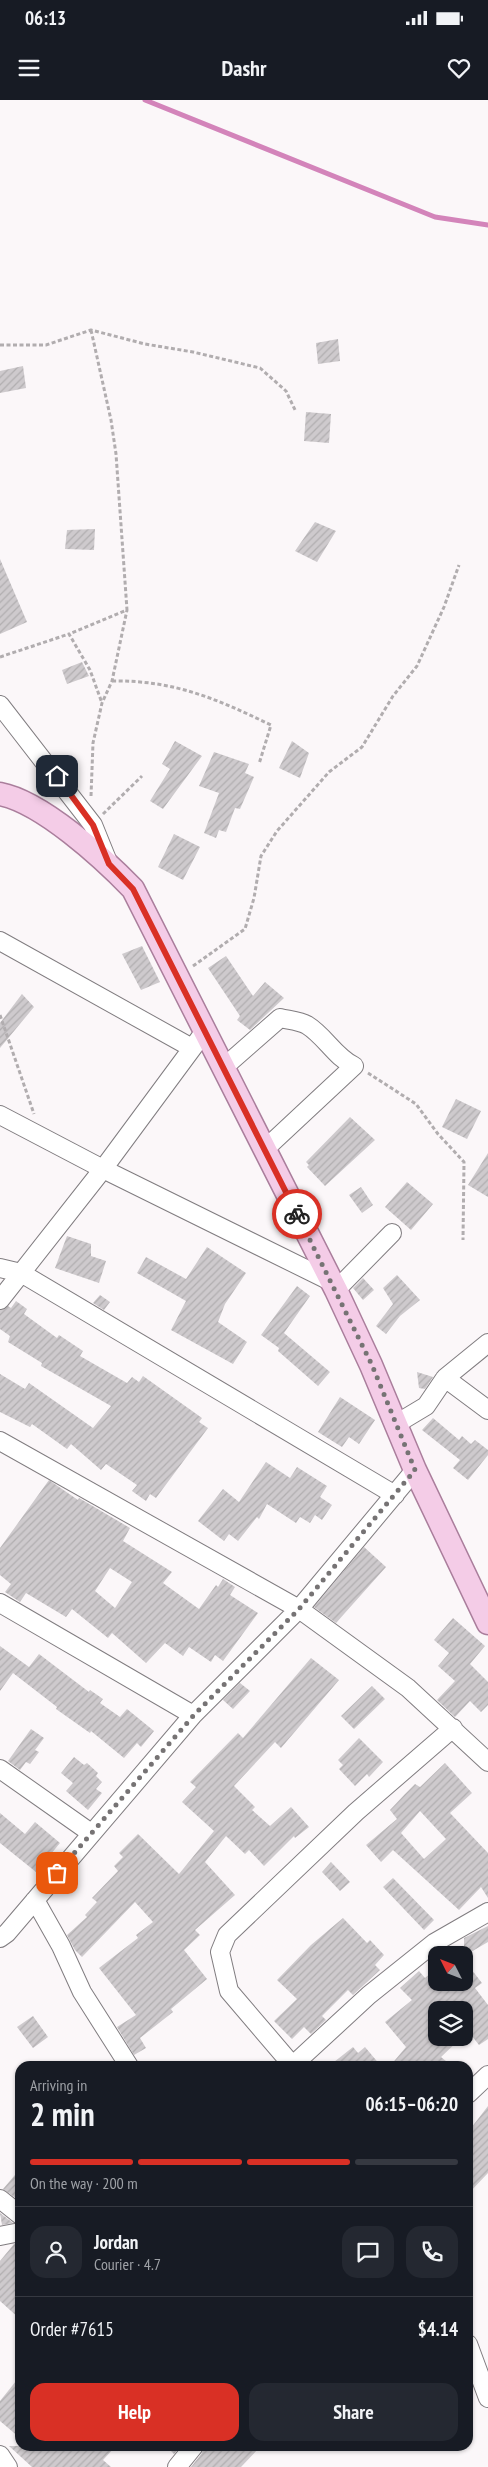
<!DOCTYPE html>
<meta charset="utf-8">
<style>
:root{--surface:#171b24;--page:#242831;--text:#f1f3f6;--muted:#9ea1a6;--line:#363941;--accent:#d93025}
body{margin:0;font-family:"PT Sans Narrow",sans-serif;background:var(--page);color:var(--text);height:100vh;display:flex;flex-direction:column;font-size:19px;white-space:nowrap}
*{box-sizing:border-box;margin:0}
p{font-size:16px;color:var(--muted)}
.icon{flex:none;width:28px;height:28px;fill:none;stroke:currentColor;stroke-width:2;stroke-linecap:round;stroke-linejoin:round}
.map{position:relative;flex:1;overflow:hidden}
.panel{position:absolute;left:15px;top:1961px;width:458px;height:390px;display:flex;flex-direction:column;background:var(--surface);border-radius:15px;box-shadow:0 1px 4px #0004}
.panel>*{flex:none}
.needle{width:32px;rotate:312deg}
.controls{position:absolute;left:428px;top:1846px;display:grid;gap:10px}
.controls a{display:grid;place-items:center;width:45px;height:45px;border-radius:10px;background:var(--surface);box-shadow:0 1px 4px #0004;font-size:25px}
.pin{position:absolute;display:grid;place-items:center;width:42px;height:42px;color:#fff;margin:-21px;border-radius:10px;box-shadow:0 2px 8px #0006}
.courier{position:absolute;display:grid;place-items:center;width:50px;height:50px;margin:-25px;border:4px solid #d93025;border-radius:50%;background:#fff;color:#222;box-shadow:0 1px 6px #0007}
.summary em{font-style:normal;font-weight:700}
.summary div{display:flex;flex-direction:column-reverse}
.summary{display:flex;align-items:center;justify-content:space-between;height:85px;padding:0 15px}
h1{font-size:32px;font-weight:700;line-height:38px}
.bar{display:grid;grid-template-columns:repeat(4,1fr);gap:8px 5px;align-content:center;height:60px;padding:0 15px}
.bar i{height:6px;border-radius:4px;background:var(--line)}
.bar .on{background:var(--accent)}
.bar p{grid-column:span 4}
.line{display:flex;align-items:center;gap:12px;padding:0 15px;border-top:1px solid var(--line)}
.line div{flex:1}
.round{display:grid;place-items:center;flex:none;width:52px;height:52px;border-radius:15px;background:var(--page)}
.primary-button{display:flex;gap:10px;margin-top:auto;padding:10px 15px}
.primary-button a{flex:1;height:58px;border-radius:15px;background:var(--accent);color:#fff;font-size:20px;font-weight:700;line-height:58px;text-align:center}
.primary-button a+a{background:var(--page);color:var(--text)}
.status{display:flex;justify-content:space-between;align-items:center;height:35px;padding:0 25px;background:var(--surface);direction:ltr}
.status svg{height:14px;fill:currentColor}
header{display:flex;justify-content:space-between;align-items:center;height:65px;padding:0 15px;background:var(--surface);font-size:22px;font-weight:700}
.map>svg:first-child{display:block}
</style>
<div class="status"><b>06:13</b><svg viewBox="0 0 49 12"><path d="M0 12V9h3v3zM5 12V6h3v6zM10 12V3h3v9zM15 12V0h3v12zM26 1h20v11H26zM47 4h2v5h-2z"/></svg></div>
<header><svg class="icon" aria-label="menu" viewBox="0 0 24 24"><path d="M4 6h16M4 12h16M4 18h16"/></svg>Dashr<svg class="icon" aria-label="heart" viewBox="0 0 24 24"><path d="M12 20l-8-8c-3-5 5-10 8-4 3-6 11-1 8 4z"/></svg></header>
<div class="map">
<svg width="488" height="2367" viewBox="0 0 488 2367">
<defs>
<pattern id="building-hatch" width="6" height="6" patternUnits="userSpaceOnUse" patternTransform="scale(1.25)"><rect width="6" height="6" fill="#cecacd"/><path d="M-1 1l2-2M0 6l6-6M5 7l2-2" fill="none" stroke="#b1aeb0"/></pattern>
</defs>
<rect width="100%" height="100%" fill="#fbf7f9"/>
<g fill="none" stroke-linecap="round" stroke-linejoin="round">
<path stroke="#d384ba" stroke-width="5" d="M145,0L435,117L488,125"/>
</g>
<path fill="url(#building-hatch)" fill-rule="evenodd" d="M338,239L340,261L318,264L316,243Z
M23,266L26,288L0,293V271Z
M306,312L331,314L329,343L304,341Z
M315,422L336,431L317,462L295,451Z
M95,429L94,450L65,449L67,430Z
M0,459L27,522L0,534Z
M82,562L89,576L67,584L62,570Z
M175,641L202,656L163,709L150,701L170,669L162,664Z
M292,641L309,653L300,678L279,668Z
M214,652L249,664L245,673L254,677L240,709L235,708L226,732L219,730L216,738L204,733L219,693L199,686Z
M174,734L200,747L183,780L158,767Z
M142,846L160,882L141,890L122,854Z
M226,856L253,896L265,882L284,898L250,930L237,920L240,916L208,868Z
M22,894L34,907L0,948V923Z
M456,999L481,1011L467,1039L442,1027Z
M350,1017L375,1040L325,1086L307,1067L309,1065L306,1062Z
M488,1053V1097L468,1085Z
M407,1082L433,1104L411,1130L385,1107Z
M361,1087L373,1105L362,1113L349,1095Z
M67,1136L91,1144V1156L106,1161L99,1183L55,1168Z
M207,1147L246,1173L225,1204L218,1222L247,1242L233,1264L171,1230L186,1201L137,1173L146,1157L186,1179Z
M397,1175L420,1200L400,1216L386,1234L376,1226L393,1204L383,1188Z
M363,1178L374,1190L363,1200L353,1188Z
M297,1186L310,1196L284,1233L330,1272L318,1286L278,1251L279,1248L261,1235Z
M100,1195L110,1202L104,1210L93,1203Z
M16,1201L27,1209L24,1214L57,1238L59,1235L83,1251L80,1256L127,1283L132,1277L139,1282L143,1276L202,1318L199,1322L208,1328L156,1398L150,1394L146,1401L132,1391L137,1385L106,1364L101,1370L71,1344L67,1349L32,1324L30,1327L0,1312V1274L25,1289L29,1283L93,1328L111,1306L41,1266L42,1263L8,1242L10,1236L0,1229V1210L8,1206L11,1208Z
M417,1272L433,1277L425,1289L419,1288Z
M340,1297L375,1320L359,1344L349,1337L342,1347L318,1332Z
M433,1318L459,1340L462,1336L471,1344L475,1340L488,1350V1355L468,1380L453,1368L460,1360L422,1330Z
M266,1362L290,1378L297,1367L327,1386L320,1397L332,1405L322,1420L315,1415L310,1423L300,1417L296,1423L267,1404L259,1419L257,1417L238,1441L229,1434L224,1441L198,1421L223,1389L239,1402Z
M49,1380L78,1400L79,1398L130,1428L123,1441L172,1472L163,1483L199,1509L216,1485L218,1487L223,1479L235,1487L230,1495L258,1513L223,1561L215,1555L211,1562L189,1547L183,1556L165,1543L146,1563L112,1533L108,1538L72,1509L66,1517L26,1493L20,1502L5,1492L11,1484L0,1475V1448ZM110,1468L132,1482L115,1508L95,1491Z
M364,1447L386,1467L336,1523L314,1507Z
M453,1518L485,1546L470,1564L488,1582V1605L481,1612L470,1601L455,1617L437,1600L455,1581L438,1566L449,1553L434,1540Z
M0,1546L29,1567L39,1554L89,1592L90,1590L103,1599L100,1603L120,1617L127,1609L154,1631L141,1647L137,1643L124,1658L91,1631L90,1633L56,1609L57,1607L13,1573L0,1591Z
M311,1558L339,1580L281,1648L275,1642L234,1686L255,1707L252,1710L270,1726L291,1707L309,1727L295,1738L294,1736L264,1766L249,1750L245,1754L226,1736L205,1762L235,1795L195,1830L200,1835L184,1850L207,1879L171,1909L173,1912L140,1938L146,1948L134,1955L117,1927L136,1915L99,1868L138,1838L136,1835L153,1822L135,1802L82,1857L75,1850L67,1835L87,1817L85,1815L97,1802L92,1798L118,1771L114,1766L123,1757L119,1753L138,1734L179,1774L214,1731L182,1702L196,1687L190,1682L238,1633L243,1638Z
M240,1583L250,1591L233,1609L223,1600Z
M372,1586L385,1599L354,1629L341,1616Z
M31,1629L44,1638L35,1650L39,1652L30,1664L26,1662L20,1670L8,1661Z
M359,1638L383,1662L369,1677L367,1674L355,1686L339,1669L343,1665L338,1660Z
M74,1657L84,1665L87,1663L98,1673L96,1676L102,1682L96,1689L102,1693L88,1710L66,1691L73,1683L61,1673Z
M445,1663L472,1693L450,1713L488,1753V1798L481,1787L459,1810L393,1750L381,1762L366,1745L397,1719L390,1710L405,1694L415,1684L420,1687ZM420,1711L446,1739L424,1759L401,1733Z
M0,1713L25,1734L35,1722L60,1743L36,1772L0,1743Z
M331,1762L350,1782L340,1791L322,1772Z
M393,1778L434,1820L424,1830L383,1787Z
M343,1818L367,1843L370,1840L384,1855L375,1865L380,1870L353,1895L348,1890L322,1916L326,1920L311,1934L304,1927L292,1939L274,1921L297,1899L277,1880L311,1845Z
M488,1826V1842L464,1856V1838Z
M464,1860L482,1883L475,1888L488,1905V1939L479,1945L464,1926V1910H436V1938H461L441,1957L452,1966H390L406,1947L385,1922L412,1900L400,1888L419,1871L425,1878L436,1869V1882H464Z
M33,1916L48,1937L33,1948L17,1927Z
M353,1947L358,1953L365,1947L381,1966H329Z
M488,2006V2073L468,2094V2032Z
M20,2069V2101L3,2089Z
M0,2113L13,2123L2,2125Z
M20,2143V2219L0,2201V2161L14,2144Z
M20,2276V2338L0,2321V2301Z
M9,2346H116L103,2360L111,2367H32Z
M166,2346H180L174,2354Z
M204,2346H261L241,2367H191L202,2353Z"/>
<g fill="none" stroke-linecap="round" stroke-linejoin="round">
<g stroke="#817d80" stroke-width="20">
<path id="minor" d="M0,605L93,725L108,762
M0,841L192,948
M223,968L280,918C288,920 300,921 307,925C325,936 335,957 354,966L264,1050
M0,1015L103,1069L332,1182
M0,1168L21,1173L395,1395
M336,1190L392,1133
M0,1200L103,1069L205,931
M445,1278L488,1243
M396,1324L426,1306L445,1278L488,1310
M0,1341L299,1509L408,1588L488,1662
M0,1503L193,1615
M0,1669L91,1733
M35,1800L61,1846L82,1892L129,1966
M0,1838L7,1833L193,1615L299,1509L415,1370
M292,1966L369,1895L434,1843L488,1812
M293,1966L229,1891L220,1852L227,1835L356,1712L453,1628
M468,1994L488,1975
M0,2099L20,2115
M0,2136L20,2132
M468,2244L488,2298
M0,2355L8,2367
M177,2367L194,2346"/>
</g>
<g stroke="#aa7e9c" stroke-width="25">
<path id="major" d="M0,694C42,702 103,758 133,789L336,1190L371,1265L415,1370L488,1523"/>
</g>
<path stroke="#b1adaf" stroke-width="3" stroke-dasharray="4 2.5" stroke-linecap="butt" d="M91,230L111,320L116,354L127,510L69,534L90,570L102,603
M0,245H46L91,230L145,244L193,252L260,268L286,291L296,312
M0,557L69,534
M112,581C174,580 217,599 271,625L259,664
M91,696L93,643L102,603L112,581L127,510
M103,714L142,676
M193,866L245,829L254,798L261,756L277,731L329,672L362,647L393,596L417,566L444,507L459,465
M0,915L34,1014
M368,973L416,1004L438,1034L464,1062L463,1140"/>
<use href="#minor" stroke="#fff" stroke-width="18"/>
<use href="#major" stroke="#f4cce7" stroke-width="22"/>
</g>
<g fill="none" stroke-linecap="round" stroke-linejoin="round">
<path stroke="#767374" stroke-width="5" stroke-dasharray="0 9" d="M57,1773L194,1615L299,1509L415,1370L372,1265L297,1114"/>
<path stroke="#d93025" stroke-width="6" d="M57,676L93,725L109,764L133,789L297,1114"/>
</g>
</svg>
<div class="controls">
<a><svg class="needle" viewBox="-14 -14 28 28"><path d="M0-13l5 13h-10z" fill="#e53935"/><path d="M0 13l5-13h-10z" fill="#9ea1a6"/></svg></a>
<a><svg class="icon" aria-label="layers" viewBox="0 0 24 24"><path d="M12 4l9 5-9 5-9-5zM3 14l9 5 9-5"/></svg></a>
</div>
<div class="pin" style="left:57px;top:1773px;background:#ea580c"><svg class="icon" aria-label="bag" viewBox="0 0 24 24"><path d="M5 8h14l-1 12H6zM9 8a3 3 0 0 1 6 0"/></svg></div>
<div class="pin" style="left:57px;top:676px;background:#1f2937"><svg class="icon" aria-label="home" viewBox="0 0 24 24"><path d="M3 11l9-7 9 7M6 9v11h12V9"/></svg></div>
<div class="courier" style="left:297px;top:1114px"><svg class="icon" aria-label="bike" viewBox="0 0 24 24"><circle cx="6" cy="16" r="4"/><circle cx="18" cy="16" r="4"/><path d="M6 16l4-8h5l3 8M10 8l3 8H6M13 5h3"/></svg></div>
<section class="panel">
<div class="summary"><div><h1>2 min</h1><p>Arriving in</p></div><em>06:15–06:20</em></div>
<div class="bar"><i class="on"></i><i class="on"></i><i class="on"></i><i></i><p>On the way · 200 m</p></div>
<div class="line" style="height:90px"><a class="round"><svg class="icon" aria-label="person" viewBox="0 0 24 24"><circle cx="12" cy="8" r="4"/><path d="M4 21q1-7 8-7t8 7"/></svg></a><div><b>Jordan</b><p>Courier · 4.7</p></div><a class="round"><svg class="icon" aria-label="chat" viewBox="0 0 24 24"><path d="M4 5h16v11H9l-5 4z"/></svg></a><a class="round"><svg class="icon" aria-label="phone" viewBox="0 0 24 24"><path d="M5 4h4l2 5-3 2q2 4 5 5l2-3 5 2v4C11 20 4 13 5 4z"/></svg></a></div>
<div class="line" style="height:65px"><div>Order #7615</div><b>$4.14</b></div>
<div class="primary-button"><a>Help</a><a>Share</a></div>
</section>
</div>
